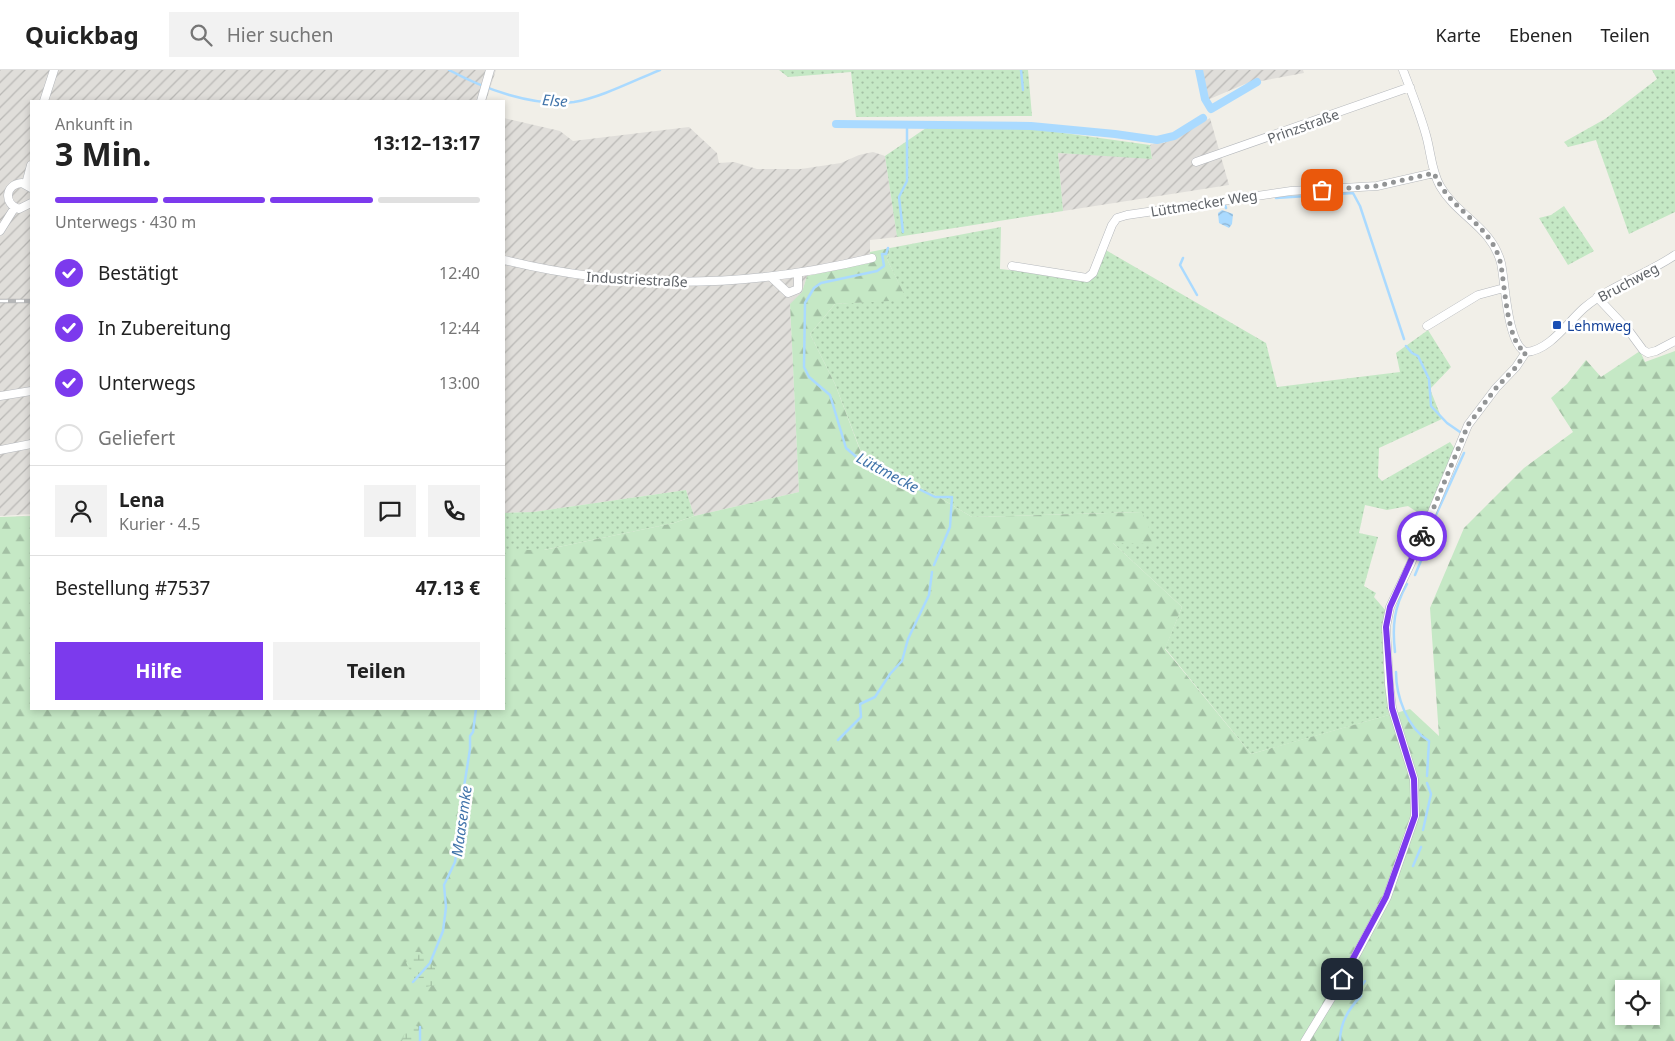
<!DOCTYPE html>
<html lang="de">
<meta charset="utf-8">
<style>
:root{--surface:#fff;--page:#f2f2f2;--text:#222;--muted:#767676;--line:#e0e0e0;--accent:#7c3aed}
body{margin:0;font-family:"Noto Sans",sans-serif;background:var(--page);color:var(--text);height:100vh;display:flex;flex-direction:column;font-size:19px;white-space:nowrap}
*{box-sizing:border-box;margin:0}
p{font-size:16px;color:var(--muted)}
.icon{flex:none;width:28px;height:28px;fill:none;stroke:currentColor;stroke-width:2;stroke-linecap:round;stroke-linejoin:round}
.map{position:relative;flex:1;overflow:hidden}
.details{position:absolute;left:30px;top:30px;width:475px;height:610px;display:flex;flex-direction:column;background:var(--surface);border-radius:0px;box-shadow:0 2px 8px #0003}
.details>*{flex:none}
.tools{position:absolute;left:1615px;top:910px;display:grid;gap:10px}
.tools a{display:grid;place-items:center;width:45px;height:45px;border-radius:0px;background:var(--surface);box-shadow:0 2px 8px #0003;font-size:25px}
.pin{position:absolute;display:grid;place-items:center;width:42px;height:42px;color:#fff;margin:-21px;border-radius:10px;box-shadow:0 2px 8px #0006}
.courier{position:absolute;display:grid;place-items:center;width:50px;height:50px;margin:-25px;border:4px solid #7c3aed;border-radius:50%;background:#fff;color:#222;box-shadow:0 1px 6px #0007}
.headline em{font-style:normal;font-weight:700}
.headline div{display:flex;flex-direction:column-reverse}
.headline{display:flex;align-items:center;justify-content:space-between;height:85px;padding:0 25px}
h1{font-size:32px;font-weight:700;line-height:38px}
.bar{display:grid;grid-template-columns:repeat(4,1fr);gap:8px 5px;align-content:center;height:60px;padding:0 25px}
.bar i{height:6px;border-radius:4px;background:var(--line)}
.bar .current{background:var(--accent)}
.bar p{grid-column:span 4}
.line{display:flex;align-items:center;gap:12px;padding:0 25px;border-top:1px solid var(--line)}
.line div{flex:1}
.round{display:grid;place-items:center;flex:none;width:52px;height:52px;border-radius:0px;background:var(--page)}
ol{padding:0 25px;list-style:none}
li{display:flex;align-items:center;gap:15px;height:55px}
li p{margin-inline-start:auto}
li .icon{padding:5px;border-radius:50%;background:var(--accent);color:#fff;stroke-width:4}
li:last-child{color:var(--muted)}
li i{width:28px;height:28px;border:2px solid var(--line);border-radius:50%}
.action{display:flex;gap:10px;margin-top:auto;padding:10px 25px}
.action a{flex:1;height:58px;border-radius:0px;background:var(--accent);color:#fff;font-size:20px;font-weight:700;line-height:58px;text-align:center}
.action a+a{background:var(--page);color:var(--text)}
header{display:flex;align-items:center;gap:30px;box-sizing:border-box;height:70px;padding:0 25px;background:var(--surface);border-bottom:1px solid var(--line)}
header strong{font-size:24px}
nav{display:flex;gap:28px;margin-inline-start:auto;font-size:18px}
.search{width:350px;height:45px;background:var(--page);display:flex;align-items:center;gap:12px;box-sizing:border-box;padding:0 18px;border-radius:0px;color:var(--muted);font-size:19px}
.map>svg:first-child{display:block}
</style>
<header>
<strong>Quickbag</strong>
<div class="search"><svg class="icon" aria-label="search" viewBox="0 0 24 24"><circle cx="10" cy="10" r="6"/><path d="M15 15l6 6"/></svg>Hier suchen</div>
<nav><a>Karte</a><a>Ebenen</a><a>Teilen</a></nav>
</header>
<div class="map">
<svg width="1675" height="971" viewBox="0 0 1675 971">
<defs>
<pattern id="industrial-furrows" width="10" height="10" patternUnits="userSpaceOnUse" patternTransform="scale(1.25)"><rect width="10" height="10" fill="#e0deda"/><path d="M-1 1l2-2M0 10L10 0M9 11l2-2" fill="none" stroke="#b9b8b5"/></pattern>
<pattern id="grass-dots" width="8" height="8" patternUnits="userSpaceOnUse" patternTransform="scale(1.25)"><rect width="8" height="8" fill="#c5e8c5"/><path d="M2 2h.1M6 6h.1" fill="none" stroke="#a3c0a4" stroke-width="1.8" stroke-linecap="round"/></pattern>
<pattern id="forest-firs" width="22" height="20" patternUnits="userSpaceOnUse" patternTransform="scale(1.25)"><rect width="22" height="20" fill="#c5e8c5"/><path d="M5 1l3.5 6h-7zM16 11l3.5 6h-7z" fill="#a3c0a4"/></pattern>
<pattern id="wetland-marsh" width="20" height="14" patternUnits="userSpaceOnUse" patternTransform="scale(1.25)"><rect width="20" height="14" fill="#c5e8c5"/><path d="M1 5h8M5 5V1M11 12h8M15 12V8" fill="none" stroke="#a3c0a4"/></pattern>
<pattern id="water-waves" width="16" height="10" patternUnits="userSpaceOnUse" patternTransform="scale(1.25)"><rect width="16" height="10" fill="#aadaff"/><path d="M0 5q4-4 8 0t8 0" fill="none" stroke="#8eb4d2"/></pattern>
</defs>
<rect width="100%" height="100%" fill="#f1efe8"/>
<path fill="url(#industrial-furrows)" d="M0,0H496L486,31H31V444L0,446Z
M1198,0H1303L1304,3L1245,14L1205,31Z
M504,48L560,61L573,71L689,57L717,83L719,93L734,92L757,99H801L841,93L859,85L873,82L885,86L897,167L870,170V193L807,206L802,222L790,234L799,422L694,446L686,420L533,442L504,443Z
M1210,48L1229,115L1063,141L1058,83L1152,88L1150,75L1156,73H1164Z"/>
<path fill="url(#grass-dots)" d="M779,0H1028L1032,46L856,47L851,2L788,7Z
M1652,0H1675V142L1629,164L1596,70L1568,77L1564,72L1605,49L1657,9Z
M926,58H1028L1150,75L1152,89L1058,83L1063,141L897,167L885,86Z
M1564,136L1594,181L1568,195L1539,148L1551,145Z
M1001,157L1000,199L1091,209L1104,179L1266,273L1277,317L1400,302L1396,283L1428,260L1451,297L1430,319L1442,349L1379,378L1378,407L1382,411L1450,372L1455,379L1426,448L1408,436L1387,440L1365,435L1359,463L1378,467L1364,516L1376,523L1374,527L1386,541L1383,594L1389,645L1251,684L1165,578L1182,537L1112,472L1142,442L972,447L935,425L863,387L835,314L810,264L835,234L906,229L887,189L890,178Z
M686,420L694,446L674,453L544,480H504V443L533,442Z"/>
<path fill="url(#forest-firs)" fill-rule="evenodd" d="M890,178L887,189L907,230L835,234L810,264L835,314L863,388L935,425L972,447L1142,442L1156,474L1113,473L1182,537L1165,579L1251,684L1410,639L1439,666L1430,538L1464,458L1524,398L1573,362L1551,328L1567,314L1586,290L1601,307L1640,281L1645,292L1675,281V971H0V447L31,446V639H504V480H544L674,453L694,446L799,422L790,234L802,222L807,206L869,193L870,182ZM1624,919H1651V946H1624Z"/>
<path fill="url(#wetland-marsh)" d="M414,882H420L435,898L436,915L420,918L406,893Z
M408,954L420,957V971H402Z"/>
<path fill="url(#water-waves)" d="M1222,140L1233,144L1232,154L1229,158L1219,153L1218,143Z"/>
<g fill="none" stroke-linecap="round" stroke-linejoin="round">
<path stroke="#aadaff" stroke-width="2.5" d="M449,0C484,19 533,37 574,32C600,28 635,10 660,0
M1021,0L1023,20
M1276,128L1353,123L1360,136L1404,269
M1225,135L1226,138
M903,162L899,127L907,111V53
M888,178L886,184H882L884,196L877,201L821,213L814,218L805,233L804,297L809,307L830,325L846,378L860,390L935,427H952L950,457L934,495
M1183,188L1180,195L1197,225
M1406,276L1412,283L1418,286L1429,309L1431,336L1447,353L1460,362
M1415,505L1423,486L1431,456L1464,383
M1395,582C1392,556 1394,537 1407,514
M1396,602C1396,626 1407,658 1429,671L1427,706
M838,670L861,647L860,634L875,627L890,604L902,591L908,569L929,525L932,502
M1423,760L1431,724L1427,713
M1413,796L1421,777
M413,912L430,893L443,861L446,837L444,815L455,792L465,729L464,717L470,679V666L473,662L476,639
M420,957V971
M1340,971C1340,953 1349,938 1361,926L1360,918L1365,911"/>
<path stroke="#aadaff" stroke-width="8" d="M1199,0L1205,29L1211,39L1257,12
M836,54L1031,56L1115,64L1157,70L1174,66L1203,48"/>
<g stroke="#b5b8bc" stroke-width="9">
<path id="street" d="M1403,0C1411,21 1420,43 1426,65C1431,82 1431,100 1440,116C1457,146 1492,157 1501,193C1505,210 1507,275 1526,282
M44,31L54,0
M481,31L490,0
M1196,92L1410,17
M26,114L31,95
M31,118L22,113C5,114 3,134 19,139L31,133
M0,161L15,137
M504,190C628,221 749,218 872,188
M1012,196L1087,208L1093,203L1112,155L1117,148L1127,145L1291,121L1377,116L1434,103
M771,207L788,223L798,219V204
M1597,227L1629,261L1643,280L1648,283L1656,281L1675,271
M1427,256L1478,225L1504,218
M1526,282C1549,281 1568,252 1584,238C1611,215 1646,205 1675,185
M0,326L31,321
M0,380L31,374
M1305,971L1343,909L1387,827L1415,746L1414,709L1392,638L1389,614L1386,557L1390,537L1411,493L1468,355L1496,318L1516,297L1526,282"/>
</g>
<use href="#street" stroke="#fff" stroke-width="8"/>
<g stroke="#b6b7b8" stroke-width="4.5">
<path id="rail" d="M0,231H31"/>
</g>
<use href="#rail" stroke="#fff" stroke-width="2.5" stroke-dasharray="8" stroke-linecap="butt"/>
</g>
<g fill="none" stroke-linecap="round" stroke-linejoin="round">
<path stroke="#929495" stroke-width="5" stroke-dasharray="0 9" d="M1322,120L1377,116L1434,103C1449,140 1490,153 1500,191C1505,210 1506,275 1526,282L1516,297L1496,318L1468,355L1422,466"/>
<path stroke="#7c3aed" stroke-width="6" d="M1342,909L1386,827L1415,746L1414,709L1392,638L1386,557L1390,537L1422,466"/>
</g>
<rect fill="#1a4fb4" stroke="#fff" stroke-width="2" x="1552" y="250" width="10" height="10" rx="2.5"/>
<g text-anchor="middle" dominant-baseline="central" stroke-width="5" stroke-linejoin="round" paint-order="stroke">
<g font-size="14" fill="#5f6368" stroke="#fff">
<text transform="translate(1303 56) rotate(-20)">Prinzstraße</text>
<text transform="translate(1204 133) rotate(-9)">Lüttmecker Weg</text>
<text transform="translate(637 209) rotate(3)">Industriestraße</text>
<text transform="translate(1628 212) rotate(-28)">Bruchweg</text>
</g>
<g font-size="14" fill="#164399" stroke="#fff" text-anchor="start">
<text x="1567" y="255">Lehmweg</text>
</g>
<g font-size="15" font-style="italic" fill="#4174aa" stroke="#fff">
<text transform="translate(555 30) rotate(4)">Else</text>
<text transform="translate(888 402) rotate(28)">Lüttmecke</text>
<text transform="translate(461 751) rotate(-82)">Maasemke</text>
</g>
</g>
</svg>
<div class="tools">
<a><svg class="icon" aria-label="locate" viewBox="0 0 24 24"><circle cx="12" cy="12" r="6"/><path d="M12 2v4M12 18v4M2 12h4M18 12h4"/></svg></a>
</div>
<div class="pin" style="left:1322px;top:120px;background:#ea580c"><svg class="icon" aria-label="bag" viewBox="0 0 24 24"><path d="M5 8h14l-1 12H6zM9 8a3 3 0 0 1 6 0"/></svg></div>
<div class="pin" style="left:1342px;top:909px;background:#1f2937"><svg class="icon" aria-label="home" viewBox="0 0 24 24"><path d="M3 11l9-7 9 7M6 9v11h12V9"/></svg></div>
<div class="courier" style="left:1422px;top:466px"><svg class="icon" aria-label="bike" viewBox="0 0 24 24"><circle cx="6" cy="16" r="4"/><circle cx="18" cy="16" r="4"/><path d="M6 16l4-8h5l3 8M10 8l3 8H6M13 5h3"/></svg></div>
<section class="details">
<div class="headline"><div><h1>3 Min.</h1><p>Ankunft in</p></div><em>13:12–13:17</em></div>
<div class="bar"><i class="current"></i><i class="current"></i><i class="current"></i><i></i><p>Unterwegs · 430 m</p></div>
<ol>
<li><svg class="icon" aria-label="check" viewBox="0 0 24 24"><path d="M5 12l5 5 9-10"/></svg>Bestätigt<p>12:40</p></li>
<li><svg class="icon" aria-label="check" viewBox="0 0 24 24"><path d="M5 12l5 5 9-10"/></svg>In Zubereitung<p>12:44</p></li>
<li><svg class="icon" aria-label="check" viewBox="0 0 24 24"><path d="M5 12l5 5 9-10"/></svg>Unterwegs<p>13:00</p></li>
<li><i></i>Geliefert</li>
</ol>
<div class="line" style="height:90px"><a class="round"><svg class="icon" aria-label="person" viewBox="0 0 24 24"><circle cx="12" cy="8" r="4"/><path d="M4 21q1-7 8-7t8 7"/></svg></a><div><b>Lena</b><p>Kurier · 4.5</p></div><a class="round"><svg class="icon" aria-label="chat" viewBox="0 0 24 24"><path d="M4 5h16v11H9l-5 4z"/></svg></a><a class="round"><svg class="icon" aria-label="phone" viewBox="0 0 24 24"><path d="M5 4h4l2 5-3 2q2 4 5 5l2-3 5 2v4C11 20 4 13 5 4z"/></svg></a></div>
<div class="line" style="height:65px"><div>Bestellung #7537</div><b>47.13 €</b></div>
<div class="action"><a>Hilfe</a><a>Teilen</a></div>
</section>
</div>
